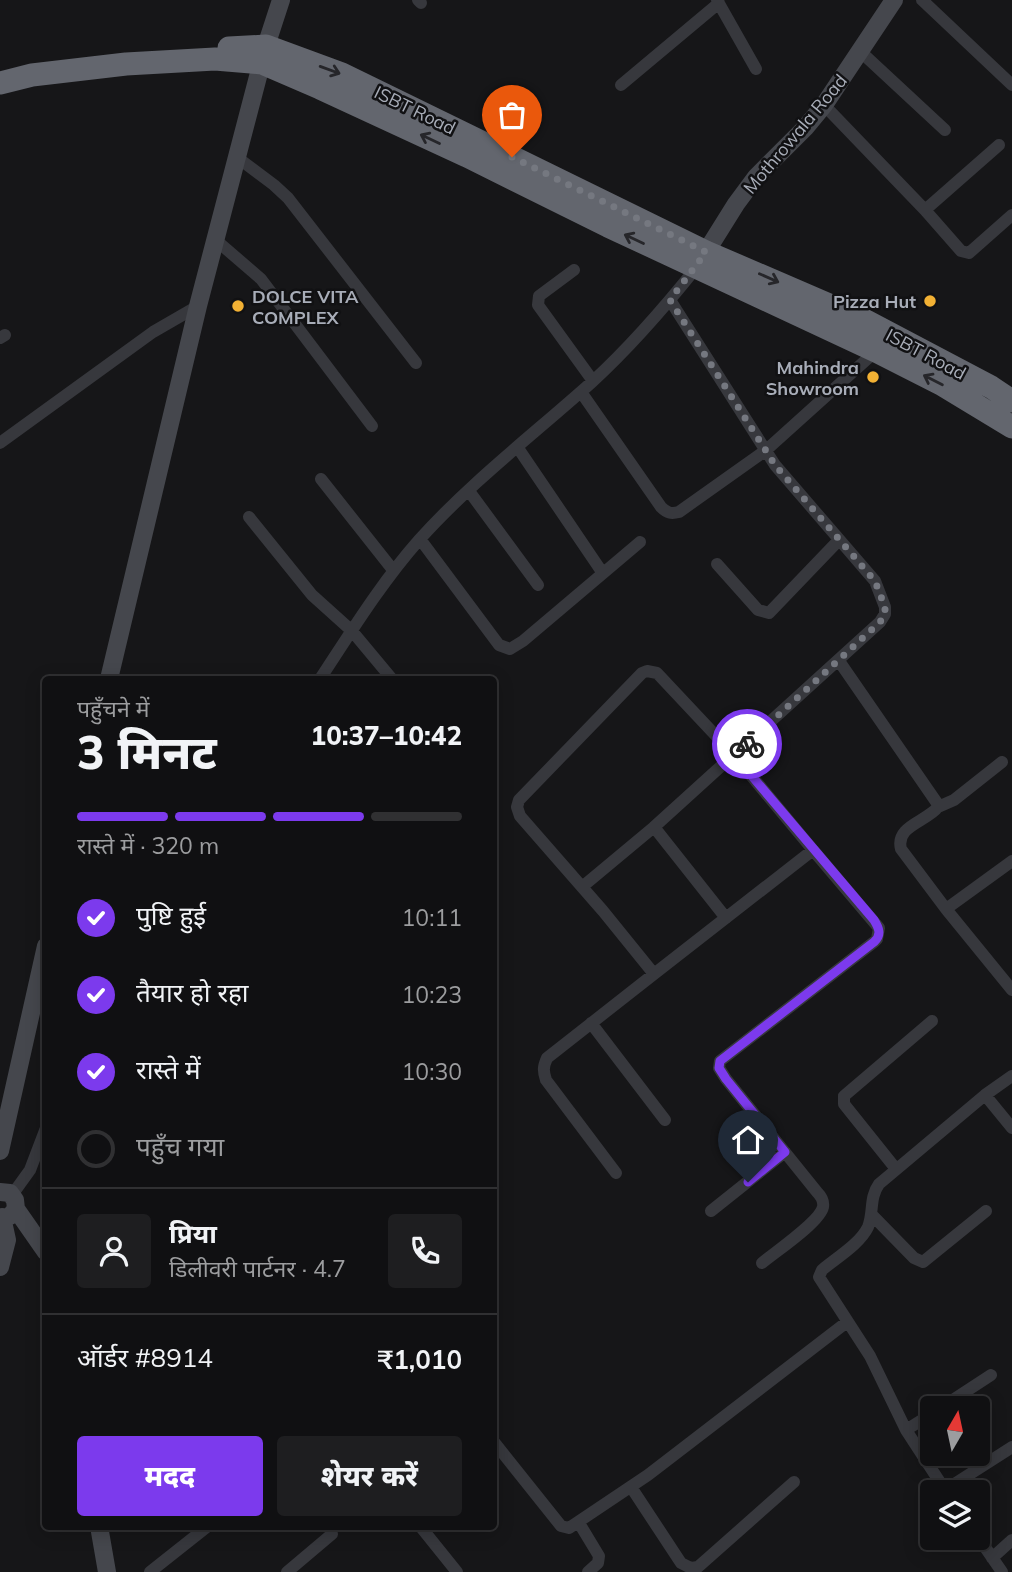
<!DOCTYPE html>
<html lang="hi">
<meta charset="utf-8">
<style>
:root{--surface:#101012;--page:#1e1e20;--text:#f1f3f6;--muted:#9c9d9f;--line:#303032;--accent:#7c3aed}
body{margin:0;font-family:Mulish,"Noto Sans Devanagari",sans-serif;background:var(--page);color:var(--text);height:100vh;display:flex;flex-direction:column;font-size:26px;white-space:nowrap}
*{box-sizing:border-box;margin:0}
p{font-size:23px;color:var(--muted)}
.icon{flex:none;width:38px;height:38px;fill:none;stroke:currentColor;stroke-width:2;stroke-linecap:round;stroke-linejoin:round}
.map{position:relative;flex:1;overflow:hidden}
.sheet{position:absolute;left:42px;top:676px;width:455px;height:854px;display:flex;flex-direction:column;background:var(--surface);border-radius:7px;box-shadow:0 4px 18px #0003,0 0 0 2px var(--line)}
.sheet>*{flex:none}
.needle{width:46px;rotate:9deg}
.tools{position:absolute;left:920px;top:1396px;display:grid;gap:14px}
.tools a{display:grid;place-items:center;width:70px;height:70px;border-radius:7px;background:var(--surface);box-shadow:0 4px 18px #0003,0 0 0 2px var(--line);font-size:35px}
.pin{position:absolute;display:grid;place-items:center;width:60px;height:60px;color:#fff;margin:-72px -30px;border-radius:50% 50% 50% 0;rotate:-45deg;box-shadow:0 0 7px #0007}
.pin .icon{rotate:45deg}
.courier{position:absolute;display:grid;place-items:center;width:70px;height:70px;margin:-35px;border:5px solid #7c3aed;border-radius:50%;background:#fff;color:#222;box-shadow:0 2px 9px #0007}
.summary em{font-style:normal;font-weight:800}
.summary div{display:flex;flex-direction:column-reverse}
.summary{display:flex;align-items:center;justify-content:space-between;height:119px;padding:0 35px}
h1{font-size:46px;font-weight:800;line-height:52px}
.bar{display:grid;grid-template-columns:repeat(4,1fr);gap:10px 7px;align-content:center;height:84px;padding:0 35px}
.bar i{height:9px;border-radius:5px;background:var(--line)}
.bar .on{background:var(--accent)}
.bar p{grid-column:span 4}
.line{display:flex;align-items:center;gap:18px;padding:0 35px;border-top:2px solid var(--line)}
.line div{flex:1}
.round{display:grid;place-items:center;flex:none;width:74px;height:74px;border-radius:7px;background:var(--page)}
ol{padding:0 35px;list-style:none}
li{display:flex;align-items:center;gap:21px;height:77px}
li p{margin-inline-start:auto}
li .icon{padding:7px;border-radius:50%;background:var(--accent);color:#fff;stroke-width:4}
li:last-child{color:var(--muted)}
li i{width:38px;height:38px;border:4px solid var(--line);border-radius:50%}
.cta{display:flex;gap:14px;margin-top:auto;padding:14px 35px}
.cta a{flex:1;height:80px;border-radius:7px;background:var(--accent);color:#fff;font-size:28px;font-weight:800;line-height:80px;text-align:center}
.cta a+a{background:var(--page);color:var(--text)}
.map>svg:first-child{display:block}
</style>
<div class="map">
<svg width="1012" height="1572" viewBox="0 0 1012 1572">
<rect width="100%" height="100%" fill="#161618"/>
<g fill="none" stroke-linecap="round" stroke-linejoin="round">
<path stroke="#37383d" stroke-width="12" d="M418,0L421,3
M717,0L756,69
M922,0L1012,85
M861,52L945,130
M621,85L719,3
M824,105L925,210L961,251L969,253L1012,215
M238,158L274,185L288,198L416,363
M925,210L999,145
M217,241L261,279L372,426
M574,270L539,296L538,305L593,381
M0,338L5,335
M581,392L661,507C667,513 671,514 679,512L765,451L876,351
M0,443L153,332L198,306
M518,448L602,572
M321,479L393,570
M469,491L538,585
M249,517L312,595L352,631L392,679
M420,539L499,645L510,649L523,641L640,542
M717,564L758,610L769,613L839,540
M839,661L937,803L938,807C926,822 895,826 901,849L946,909L1012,990
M320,679C351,632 381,583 419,540C471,482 534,434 592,382C630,347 664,308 696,268
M938,807L954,800L1002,762
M654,827L880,622L885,614V607L875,581L775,465L670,300
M582,887L654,827L726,918
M946,909L1012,861
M591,1023L665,1120
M985,1095L1012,1128
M896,1169L844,1104V1096L932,1021
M616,1173L546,1080C543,1071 543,1067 547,1058L654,974
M12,1195L30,1170L46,1128
M711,1211L785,1152
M872,1215L914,1258L923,1262L986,1211
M762,1263C775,1252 820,1222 823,1207C824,1201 821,1196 817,1192L726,1079L719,1068L720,1061L874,942L877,939L879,928L813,850L654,974L603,911L520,816L517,807L519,800L642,673L647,671L657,673L734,755L813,850
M939,1409L991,1375
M906,1430L933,1413
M494,1442L561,1526L569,1528L648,1475L847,1322
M631,1487L681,1563L691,1568L698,1567L794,1482
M945,1490L1012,1447
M947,1493L906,1430L870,1356L819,1277L822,1270C836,1258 860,1244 868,1227C874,1212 869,1198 879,1184L985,1095L1012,1076
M579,1523L599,1556L598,1563L588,1572
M420,1526L457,1572
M978,1537L1002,1572
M992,1558L1012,1540
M150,1572L208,1526
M287,1572L332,1534"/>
<path stroke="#45474d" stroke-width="18" d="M701,260L736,204L756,177L805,128L824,105L894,0
M109,679L198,306L266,46L281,0
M0,1151L46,946
M0,1192L10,1193L15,1200L16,1209L10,1216
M16,1209L46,1252
M0,1267L7,1240L2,1217
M99,1526L107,1572"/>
<path stroke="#63666e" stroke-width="23" d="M229,48L266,46L342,74L706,252L864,320L991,387L1012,401
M0,83L32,75L126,64L215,59L262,63L320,88L467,156L608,226L876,351L941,384L1012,427"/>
</g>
<defs><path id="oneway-shaft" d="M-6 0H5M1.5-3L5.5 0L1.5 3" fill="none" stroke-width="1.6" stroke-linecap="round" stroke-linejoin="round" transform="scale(1.75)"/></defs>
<g stroke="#26262a">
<use href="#oneway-shaft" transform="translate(330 70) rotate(20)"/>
<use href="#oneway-shaft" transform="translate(430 139) rotate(-155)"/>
<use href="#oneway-shaft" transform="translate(634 239) rotate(-155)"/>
<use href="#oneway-shaft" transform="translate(769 278) rotate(24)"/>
<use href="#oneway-shaft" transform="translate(933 380) rotate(-153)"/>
</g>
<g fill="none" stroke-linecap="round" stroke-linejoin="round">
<path stroke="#757880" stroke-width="7" stroke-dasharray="0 12.6" d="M512,157L706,252L670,300L775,465L875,581L885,607V614L880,622L747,744"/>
<path stroke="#7c3aed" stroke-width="9" d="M747,744L734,755L874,920C879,928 882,935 874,942L720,1061L719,1068L726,1079L785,1152L748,1182"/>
</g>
<g fill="#f2b134" stroke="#111113" stroke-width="2.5">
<circle cx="930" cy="301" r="7"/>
<circle cx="238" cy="306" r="7"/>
<circle cx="873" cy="377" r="7"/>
</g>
<g text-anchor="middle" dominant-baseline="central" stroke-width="5" stroke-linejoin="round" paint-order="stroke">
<g font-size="18" fill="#a8adb8" stroke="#111113">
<text transform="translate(415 110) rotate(26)">ISBT Road</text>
<text transform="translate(795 134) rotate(-50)">Mothrowala Road</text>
<text transform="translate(926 354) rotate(28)">ISBT Road</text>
</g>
<g font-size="18" font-weight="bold" fill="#a8adb8" stroke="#111113" text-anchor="end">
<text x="252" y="296" text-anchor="start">DOLCE VITA<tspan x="252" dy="21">COMPLEX</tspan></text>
<text x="916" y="301">Pizza Hut</text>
<text x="859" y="367">Mahindra<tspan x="859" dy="21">Showroom</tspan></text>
</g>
</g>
</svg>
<div class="tools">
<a><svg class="needle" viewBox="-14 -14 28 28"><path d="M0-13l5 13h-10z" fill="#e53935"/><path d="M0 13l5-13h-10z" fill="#9c9d9f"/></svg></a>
<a><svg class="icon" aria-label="layers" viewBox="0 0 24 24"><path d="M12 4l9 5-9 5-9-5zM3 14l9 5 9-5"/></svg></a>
</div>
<div class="pin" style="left:512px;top:157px;background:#ea580c"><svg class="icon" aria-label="bag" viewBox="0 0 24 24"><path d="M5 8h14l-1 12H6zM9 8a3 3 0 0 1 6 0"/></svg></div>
<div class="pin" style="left:748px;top:1182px;background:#1f2937"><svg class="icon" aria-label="home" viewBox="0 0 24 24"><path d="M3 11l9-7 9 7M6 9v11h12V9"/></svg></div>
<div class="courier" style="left:747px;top:744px"><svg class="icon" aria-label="bike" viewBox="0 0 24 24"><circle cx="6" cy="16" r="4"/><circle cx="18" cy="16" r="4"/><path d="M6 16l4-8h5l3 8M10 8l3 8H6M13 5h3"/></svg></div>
<section class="sheet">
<div class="summary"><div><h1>3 मिनट</h1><p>पहुँचने में</p></div><em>10:37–10:42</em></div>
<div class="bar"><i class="on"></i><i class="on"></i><i class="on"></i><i></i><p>रास्ते में · 320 m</p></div>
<ol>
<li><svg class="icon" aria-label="check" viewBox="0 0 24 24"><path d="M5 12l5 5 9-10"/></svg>पुष्टि हुई<p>10:11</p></li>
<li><svg class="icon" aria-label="check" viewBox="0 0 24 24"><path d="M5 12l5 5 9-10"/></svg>तैयार हो रहा<p>10:23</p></li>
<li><svg class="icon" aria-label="check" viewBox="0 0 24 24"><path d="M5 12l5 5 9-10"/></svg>रास्ते में<p>10:30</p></li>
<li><i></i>पहुँच गया</li>
</ol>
<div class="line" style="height:126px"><a class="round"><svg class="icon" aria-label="person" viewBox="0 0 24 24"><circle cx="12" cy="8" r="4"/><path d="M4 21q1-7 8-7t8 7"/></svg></a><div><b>प्रिया</b><p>डिलीवरी पार्टनर · 4.7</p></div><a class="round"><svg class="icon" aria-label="phone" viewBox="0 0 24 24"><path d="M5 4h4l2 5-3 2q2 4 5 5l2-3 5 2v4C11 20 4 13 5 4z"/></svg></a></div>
<div class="line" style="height:91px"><div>ऑर्डर #8914</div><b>₹1,010</b></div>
<div class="cta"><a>मदद</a><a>शेयर करें</a></div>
</section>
</div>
